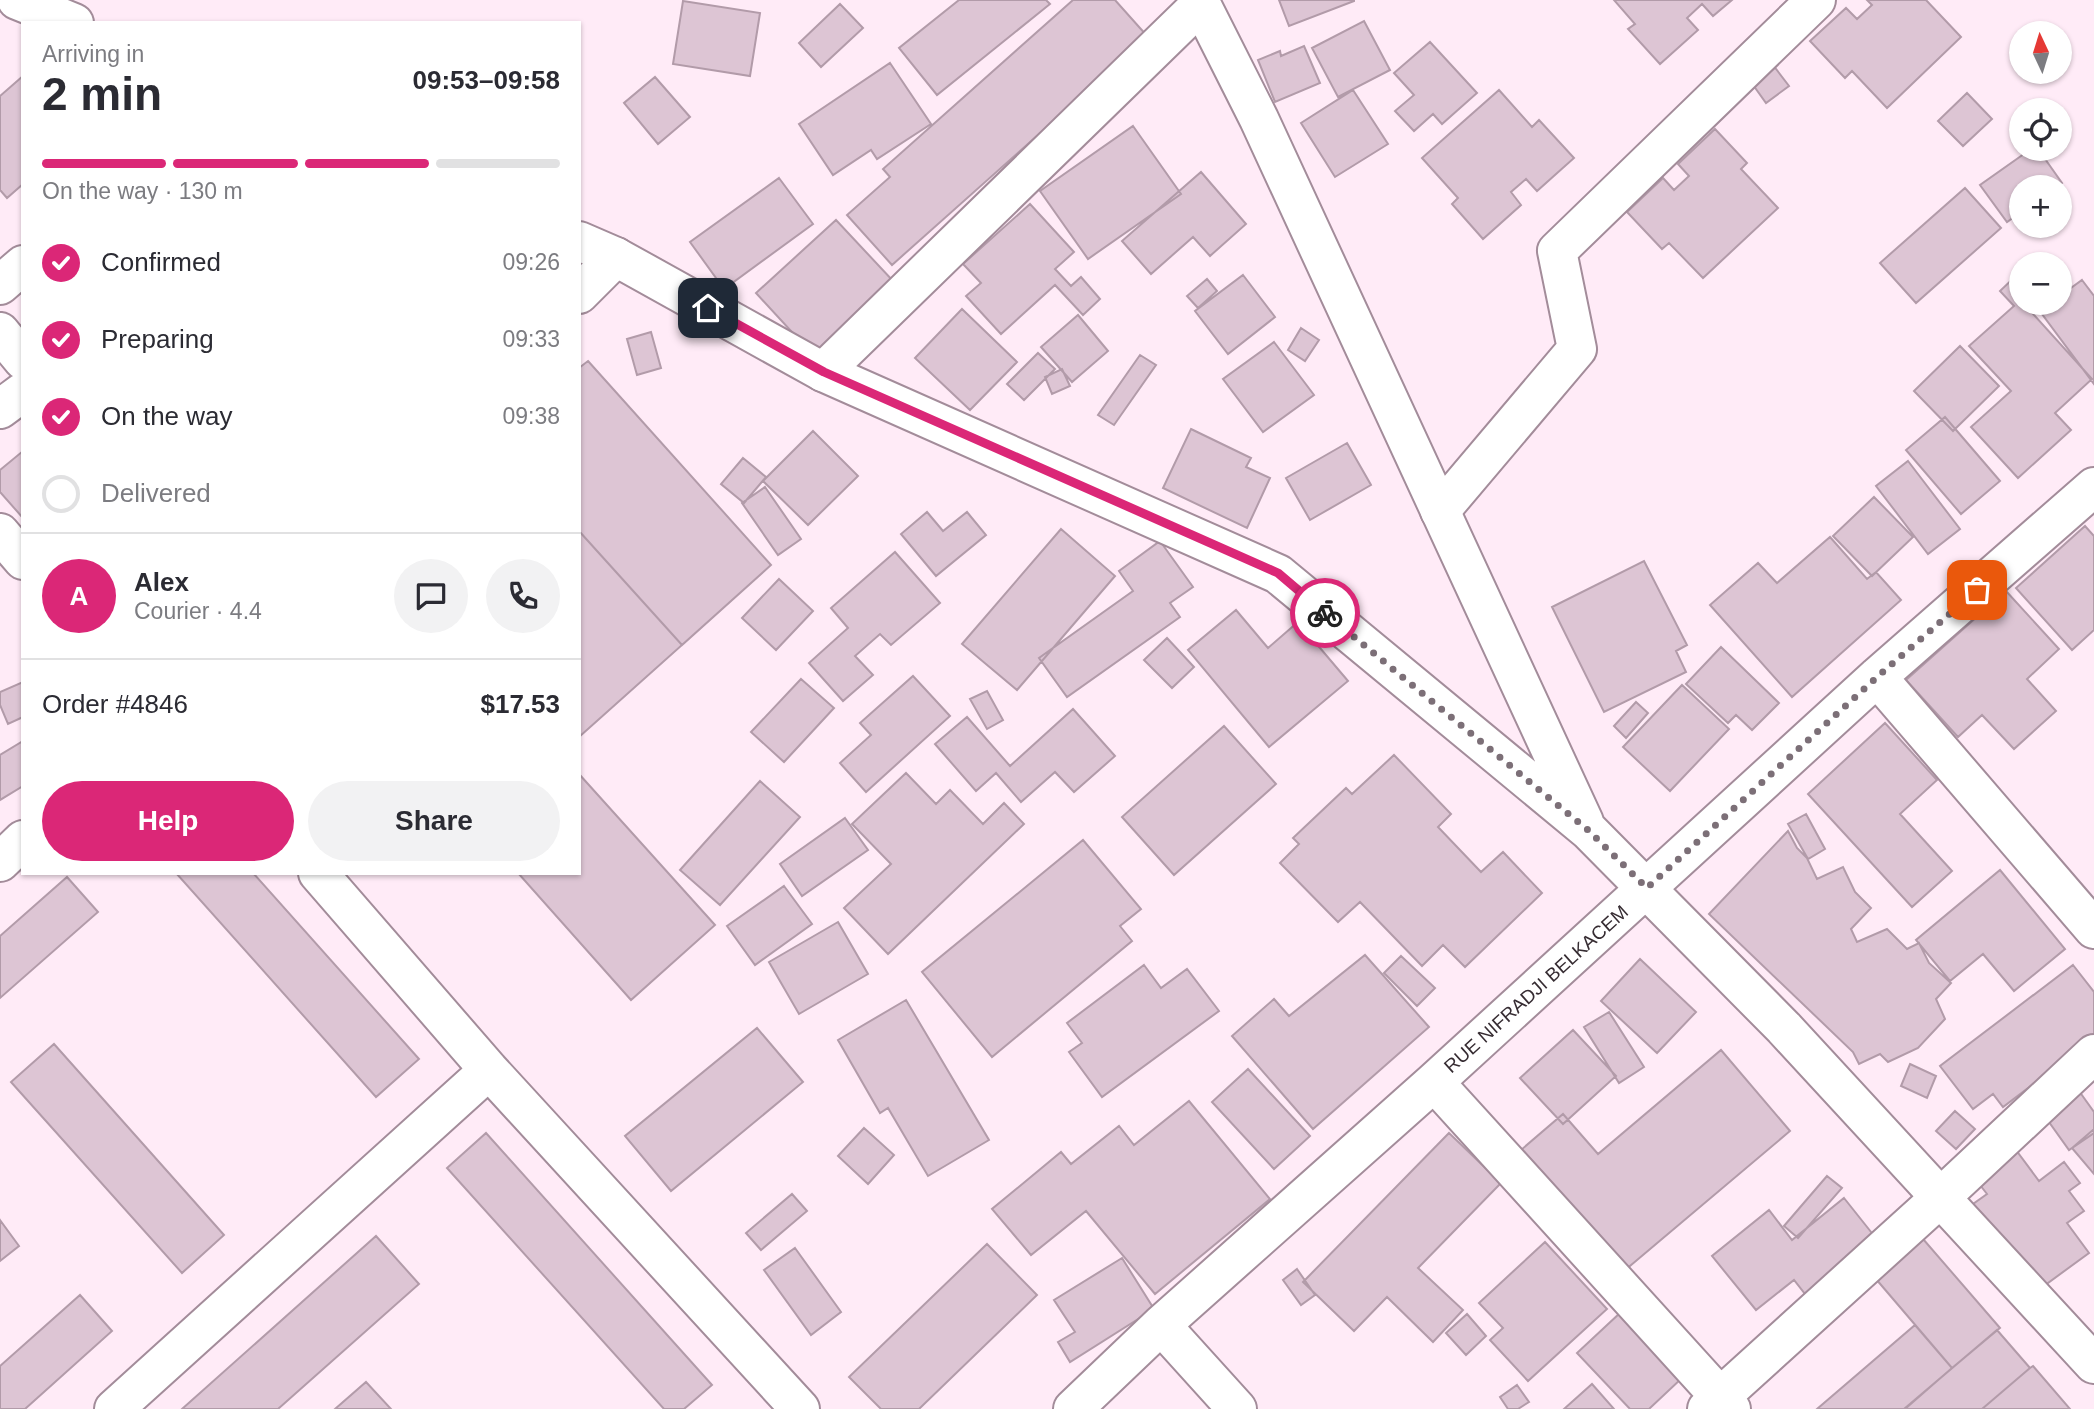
<!DOCTYPE html>
<meta charset="utf-8">
<style>
:root{--surface:#fff;--page:#f2f2f3;--text:#2b2b33;--muted:#7c7c81;--line:#e1e1e2;--accent:#db2777}
body{margin:0;font-family:Arial,sans-serif;background:var(--page);color:var(--text);height:100vh;display:flex;flex-direction:column;font-size:26px;white-space:nowrap}
*{box-sizing:border-box;margin:0}
p{font-size:23px;color:var(--muted)}
.icon{flex:none;width:38px;height:38px;fill:none;stroke:currentColor;stroke-width:2;stroke-linecap:round;stroke-linejoin:round}
.map{position:relative;flex:1;overflow:hidden}
.sheet{position:absolute;left:21px;top:21px;width:560px;height:854px;display:flex;flex-direction:column;background:var(--surface);border-radius:0px;box-shadow:0 2px 5px #0004}
.sheet>*{flex:none}
.needle{width:46px;rotate:356deg}
.buttons{position:absolute;left:2009px;top:21px;display:grid;gap:14px}
.buttons a{display:grid;place-items:center;width:63px;height:63px;border-radius:50%;background:var(--surface);box-shadow:0 2px 5px #0004;font-size:35px}
.pin{position:absolute;display:grid;place-items:center;width:60px;height:60px;color:#fff;margin:-30px;border-radius:14px;box-shadow:0 4px 10px #0006}
.courier{position:absolute;display:grid;place-items:center;width:70px;height:70px;margin:-35px;border:5px solid #db2777;border-radius:50%;background:#fff;color:#222;box-shadow:0 2px 9px #0007}
.headline em{font-style:normal;font-weight:800}
.headline div{display:flex;flex-direction:column-reverse}
.headline{display:flex;align-items:center;justify-content:space-between;height:119px;padding:0 21px}
h1{font-size:46px;font-weight:800;line-height:52px}
.bar{display:grid;grid-template-columns:repeat(4,1fr);gap:10px 7px;align-content:center;height:84px;padding:0 21px}
.bar i{height:9px;border-radius:5px;background:var(--line)}
.bar .active{background:var(--accent)}
.bar p{grid-column:span 4}
.line{display:flex;align-items:center;gap:18px;padding:0 21px;border-top:2px solid var(--line)}
.line div{flex:1}
.round{display:grid;place-items:center;flex:none;width:74px;height:74px;border-radius:37px;background:var(--page)}
ol{padding:0 21px;list-style:none}
li{display:flex;align-items:center;gap:21px;height:77px}
li p{margin-inline-start:auto}
li .icon{padding:7px;border-radius:50%;background:var(--accent);color:#fff;stroke-width:4}
li:last-child{color:var(--muted)}
li i{width:38px;height:38px;border:4px solid var(--line);border-radius:50%}
.primary-button{display:flex;gap:14px;margin-top:auto;padding:14px 21px}
.primary-button a{flex:1;height:80px;border-radius:42px;background:var(--accent);color:#fff;font-size:28px;font-weight:800;line-height:80px;text-align:center}
.primary-button a+a{background:var(--page);color:var(--text)}
.map>svg:first-child{display:block}
</style>
<div class="map">
<svg width="2094" height="1409" viewBox="0 0 2094 1409">
<rect width="100%" height="100%" fill="#ffebf7"/>
<path fill="#ddc5d4" stroke="#b29ba9" stroke-width="2" d="M959,0H1046L1050,4L937,95L899,48Z
M1073,0H1115L1148,37L892,265L847,215L890,177L883,169Z
M1279,0H1354V1L1289,26Z
M1614,0H1732L1713,16L1702,4L1687,18L1698,30L1660,64L1628,29L1635,24Z
M1867,0H1926L1961,37L1887,108L1852,71L1845,78L1810,41L1846,8L1857,19L1872,5Z
M683,1L760,13L750,76L673,64Z
M840,4L863,28L821,67L799,43Z
M1364,21L1390,70L1338,97L1312,48Z
M1430,42L1477,93L1442,124L1433,114L1414,131L1395,111L1414,95L1394,73Z
M1304,46L1320,83L1275,102L1258,60L1280,51L1281,56Z
M890,63L931,124L877,159L871,150L833,175L799,124Z
M1773,65L1789,86L1766,103L1751,82Z
M23,76V184L7,198L0,190V96Z
M655,77L690,117L658,144L624,103Z
M1353,90L1388,144L1335,177L1301,123Z
M1499,90L1532,127L1539,120L1574,158L1537,191L1526,179L1511,192L1521,205L1483,239L1452,204L1458,198L1422,158Z
M1967,93L1992,119L1963,146L1938,121Z
M1133,126L1181,194L1088,259L1040,191Z
M1715,129L1747,163L1741,169L1778,208L1703,278L1669,243L1662,249L1627,212L1663,178L1674,190L1689,176L1678,164Z
M2031,149H2038L2062,183L2056,187H2021V212L2007,222L1980,185Z
M1201,172L1246,224L1210,256L1193,237L1151,274L1122,241Z
M779,178L813,224L724,289L690,242Z
M1965,188L2001,228L1916,303L1880,263Z
M1030,204L1074,252L1055,269L1071,286L1081,277L1100,299L1083,315L1055,285L1001,334L966,296L981,283L963,264Z
M836,220L894,282L814,356L756,293Z
M2021,271V303H2027L2025,305L2092,379L2055,413L2071,430L2018,478L1971,427L2011,391L1969,346L2014,306L2000,291Z
M1243,275L1275,317L1228,354L1195,311Z
M1207,279L1217,291L1198,308L1187,296Z
M2082,280L2094,296V384L2039,310L2050,303H2060V296Z
M962,309L1017,362L970,410L915,358Z
M1078,315L1108,351L1072,382L1041,347Z
M1301,328L1319,340L1305,361L1288,350Z
M651,332L661,368L637,375L627,339Z
M1274,342L1314,395L1263,432L1223,379Z
M1960,346L1999,386L1953,431L1914,391Z
M1038,353L1055,369L1024,400L1007,384Z
M1140,355L1156,365L1114,425L1098,415Z
M588,361L771,565L682,645L579,531V368Z
M1062,369L1070,386L1052,394L1045,377Z
M1945,417L2000,481L1961,514L1906,450Z
M1191,429L1251,458L1246,467L1270,478L1247,528L1163,488Z
M813,431L858,476L808,525L763,481Z
M1347,443L1371,485L1310,520L1286,478Z
M23,451V518L0,492V470Z
M743,458L766,477L744,503L721,484Z
M1908,461L1960,529L1928,554L1876,486Z
M765,487L801,539L778,555L742,503Z
M1874,497L1913,537L1872,576L1833,536Z
M927,512L943,531L967,512L986,535L936,576L901,534Z
M2085,526L2094,536V630L2072,650L2016,588Z
M1061,529L1115,576L1017,690L962,644Z
M579,531L682,645L579,737Z
M1830,537L1867,579L1876,572L1901,600L1792,697L1710,605L1758,563L1777,583Z
M1160,541L1193,587L1170,603L1180,617L1067,697L1039,658L1133,591L1119,571Z
M895,552L940,603L891,645L880,634L855,656L873,675L843,701L809,663L848,628L831,608Z
M1644,561L1687,645L1676,651L1686,672L1604,712L1552,607Z
M779,579L813,611L776,650L742,618Z
M2006,591L2059,649L2027,679L2056,711L2014,749L1982,715L1958,737L1906,680Z
M1236,610L1268,648L1298,622L1348,681L1269,747L1188,650Z
M1167,638L1194,667L1172,688L1144,660Z
M1721,647L1779,703L1752,730L1736,715L1728,723L1686,684Z
M913,676L950,716L866,792L840,763L871,735L860,723Z
M801,679L834,708L784,762L751,732Z
M23,682V717L8,724L0,705V692Z
M1682,685L1729,729L1670,791L1623,747Z
M987,691L1003,720L987,729L970,699Z
M1636,702L1648,713L1626,738L1614,726Z
M1073,709L1115,756L1074,792L1055,772L1021,802L996,773L976,791L935,744L967,717L1010,766Z
M1885,723L1937,780L1900,814L1952,871L1912,907L1808,794Z
M1224,726L1276,784L1174,875L1122,817Z
M23,741V786L0,800V755Z
M1394,755L1451,814L1438,827L1481,872L1503,852L1542,893L1465,967L1443,945L1422,966L1360,902L1338,922L1280,863L1299,844L1293,838L1346,788L1352,794Z
M906,773L936,804L950,790L983,824L1004,803L1024,824L888,954L844,908L891,864L852,824Z
M579,774L715,925L631,1000L518,873H579Z
M760,781L800,817L720,905L680,870Z
M1806,814L1825,849L1808,859L1788,824Z
M845,818L868,850L802,896L780,864Z
M1788,831L1797,848L1807,858L1817,879L1843,867L1855,892L1871,908L1851,929L1857,942L1887,929L1907,949L1919,943L1929,963L1951,983L1936,999L1945,1019L1918,1048L1888,1062L1880,1054L1859,1064L1853,1052L1709,914Z
M1083,840L1141,909L1120,926L1132,941L992,1057L922,972Z
M2000,870L2065,949L2014,991L1983,954L1950,981L1916,940Z
M176,873H253L419,1059L376,1097Z
M67,877L98,912L0,998V936Z
M784,886L812,924L755,965L727,926Z
M838,922L868,974L799,1014L769,962Z
M1365,955L1429,1027L1313,1129L1232,1036L1274,999L1289,1016Z
M1401,956L1435,988L1417,1006L1384,973Z
M1640,959L1696,1012L1657,1053L1601,1001Z
M1144,965L1161,988L1187,969L1219,1011L1102,1097L1069,1052L1082,1043L1067,1023Z
M2073,965L2094,992V1038L2003,1107L1993,1094L1973,1109L1940,1066Z
M906,1000L989,1140L928,1176L888,1108L880,1113L838,1040Z
M1609,1012L1644,1067L1619,1083L1584,1027Z
M757,1028L803,1082L671,1191L625,1136Z
M1573,1030L1616,1076L1563,1124L1520,1078Z
M54,1044L224,1235L182,1273L11,1082Z
M1721,1050L1790,1131L1624,1271L1521,1150L1563,1114L1598,1154Z
M1910,1064L1936,1076L1927,1098L1901,1086Z
M1248,1069L1310,1136L1274,1169L1212,1102Z
M2074,1084L2094,1112V1133L2069,1150L2039,1108Z
M1189,1101L1270,1199L1155,1294L1086,1211L1031,1255L992,1209L1061,1152L1071,1164L1119,1126L1134,1145Z
M1955,1111L1975,1129L1956,1149L1936,1131Z
M864,1128L894,1155L868,1184L838,1156Z
M2094,1129V1174L2072,1148Z
M486,1133L712,1385L684,1409H664L447,1168Z
M1449,1133L1501,1183L1418,1268L1463,1310L1433,1342L1387,1297L1354,1331L1303,1282Z
M2013,1146L2039,1181L2064,1162L2080,1183L2069,1191L2084,1211L2067,1223L2089,1253L2037,1291L1973,1204L1987,1194L1973,1176Z
M1827,1176L1842,1188L1798,1238L1784,1226Z
M792,1194L807,1211L761,1250L746,1233Z
M1844,1198L1879,1242L1809,1299L1794,1280L1756,1310L1712,1256L1769,1210L1792,1240Z
M0,1220L19,1246L0,1261Z
M1917,1232L2000,1328L1952,1368L1870,1272Z
M376,1236L419,1284L278,1409H182Z
M1545,1242L1607,1309L1528,1381L1490,1340L1503,1328L1479,1303Z
M987,1244L1037,1295L919,1409H881L849,1377Z
M795,1248L841,1312L811,1335L764,1270Z
M1122,1258L1154,1309L1070,1362L1058,1342L1075,1332L1054,1300Z
M1297,1269L1315,1295L1301,1305L1283,1280Z
M80,1295L112,1331L25,1409H0V1366Z
M1620,1313L1682,1378L1649,1409H1630L1577,1353Z
M1467,1314L1486,1336L1466,1355L1446,1333Z
M1915,1325L1952,1368L1905,1409H1817Z
M1997,1330L2030,1368L1982,1409H1904Z
M2033,1366L2070,1409H1982L2030,1368Z
M366,1382L391,1409H335Z
M1592,1384L1614,1409H1564Z
M1517,1385L1529,1402L1518,1409H1508L1500,1397Z"/>
<g fill="none" stroke-linecap="round" stroke-linejoin="round">
<g stroke="#a38c9a" stroke-width="42">
<path id="minor" d="M0,285L23,265
M579,294L616,257
M0,332L23,360
M823,372L1201,4
M0,409L23,392
M1440,511L1577,349L1557,251L1816,0
M0,533L23,560
M1877,677L2094,929
M0,862L23,840
M318,873L489,1070L800,1409
M1434,1082L1731,1409
M1161,1325L1237,1409
M114,1409L489,1070
M1073,1409L1161,1325L1434,1082L1877,677L2094,487
M1707,1409L1941,1197L2094,1054"/>
</g>
<g stroke="#a38c9a" stroke-width="42">
<path id="secondary" d="M17,0L74,23
M1199,0L1259,119L1584,822
M579,241L616,257L823,372L1278,574L1588,830L1784,1028L2094,1364"/>
</g>
<use href="#minor" stroke="#fff" stroke-width="38"/>
<use href="#secondary" stroke="#fff" stroke-width="38"/>
</g>
<g fill="none" stroke-linecap="round" stroke-linejoin="round">
<path stroke="#7c6f77" stroke-width="7" stroke-dasharray="0 12.6" d="M1325,613L1588,830L1647,888L1877,677L1977,590"/>
<path stroke="#db2777" stroke-width="9" d="M708,308L824,372L1278,573L1325,613"/>
</g>
<g text-anchor="middle" dominant-baseline="central" stroke-width="7" stroke-linejoin="round" paint-order="stroke">
<g font-size="19" fill="#362c32" stroke="#fff">
<text transform="translate(1536 989) rotate(-42)">RUE NIFRADJI BELKACEM</text>
</g>
</g>
</svg>
<div class="buttons">
<a><svg class="needle" viewBox="-14 -14 28 28"><path d="M0-13l5 13h-10z" fill="#e53935"/><path d="M0 13l5-13h-10z" fill="#7c7c81"/></svg></a>
<a><svg class="icon" aria-label="locate" viewBox="0 0 24 24"><circle cx="12" cy="12" r="6"/><path d="M12 2v4M12 18v4M2 12h4M18 12h4"/></svg></a>
<a>+</a>
<a>−</a>
</div>
<div class="pin" style="left:1977px;top:590px;background:#ea580c"><svg class="icon" aria-label="bag" viewBox="0 0 24 24"><path d="M5 8h14l-1 12H6zM9 8a3 3 0 0 1 6 0"/></svg></div>
<div class="pin" style="left:708px;top:308px;background:#1f2937"><svg class="icon" aria-label="home" viewBox="0 0 24 24"><path d="M3 11l9-7 9 7M6 9v11h12V9"/></svg></div>
<div class="courier" style="left:1325px;top:613px"><svg class="icon" aria-label="bike" viewBox="0 0 24 24"><circle cx="6" cy="16" r="4"/><circle cx="18" cy="16" r="4"/><path d="M6 16l4-8h5l3 8M10 8l3 8H6M13 5h3"/></svg></div>
<section class="sheet">
<div class="headline"><div><h1>2 min</h1><p>Arriving in</p></div><em>09:53–09:58</em></div>
<div class="bar"><i class="active"></i><i class="active"></i><i class="active"></i><i></i><p>On the way · 130 m</p></div>
<ol>
<li><svg class="icon" aria-label="check" viewBox="0 0 24 24"><path d="M5 12l5 5 9-10"/></svg>Confirmed<p>09:26</p></li>
<li><svg class="icon" aria-label="check" viewBox="0 0 24 24"><path d="M5 12l5 5 9-10"/></svg>Preparing<p>09:33</p></li>
<li><svg class="icon" aria-label="check" viewBox="0 0 24 24"><path d="M5 12l5 5 9-10"/></svg>On the way<p>09:38</p></li>
<li><i></i>Delivered</li>
</ol>
<div class="line" style="height:126px"><b class="round" style="background:var(--accent);color:#fff">A</b><div><b>Alex</b><p>Courier · 4.4</p></div><a class="round"><svg class="icon" aria-label="chat" viewBox="0 0 24 24"><path d="M4 5h16v11H9l-5 4z"/></svg></a><a class="round"><svg class="icon" aria-label="phone" viewBox="0 0 24 24"><path d="M5 4h4l2 5-3 2q2 4 5 5l2-3 5 2v4C11 20 4 13 5 4z"/></svg></a></div>
<div class="line" style="height:91px"><div>Order #4846</div><b>$17.53</b></div>
<div class="primary-button"><a>Help</a><a>Share</a></div>
</section>
</div>
